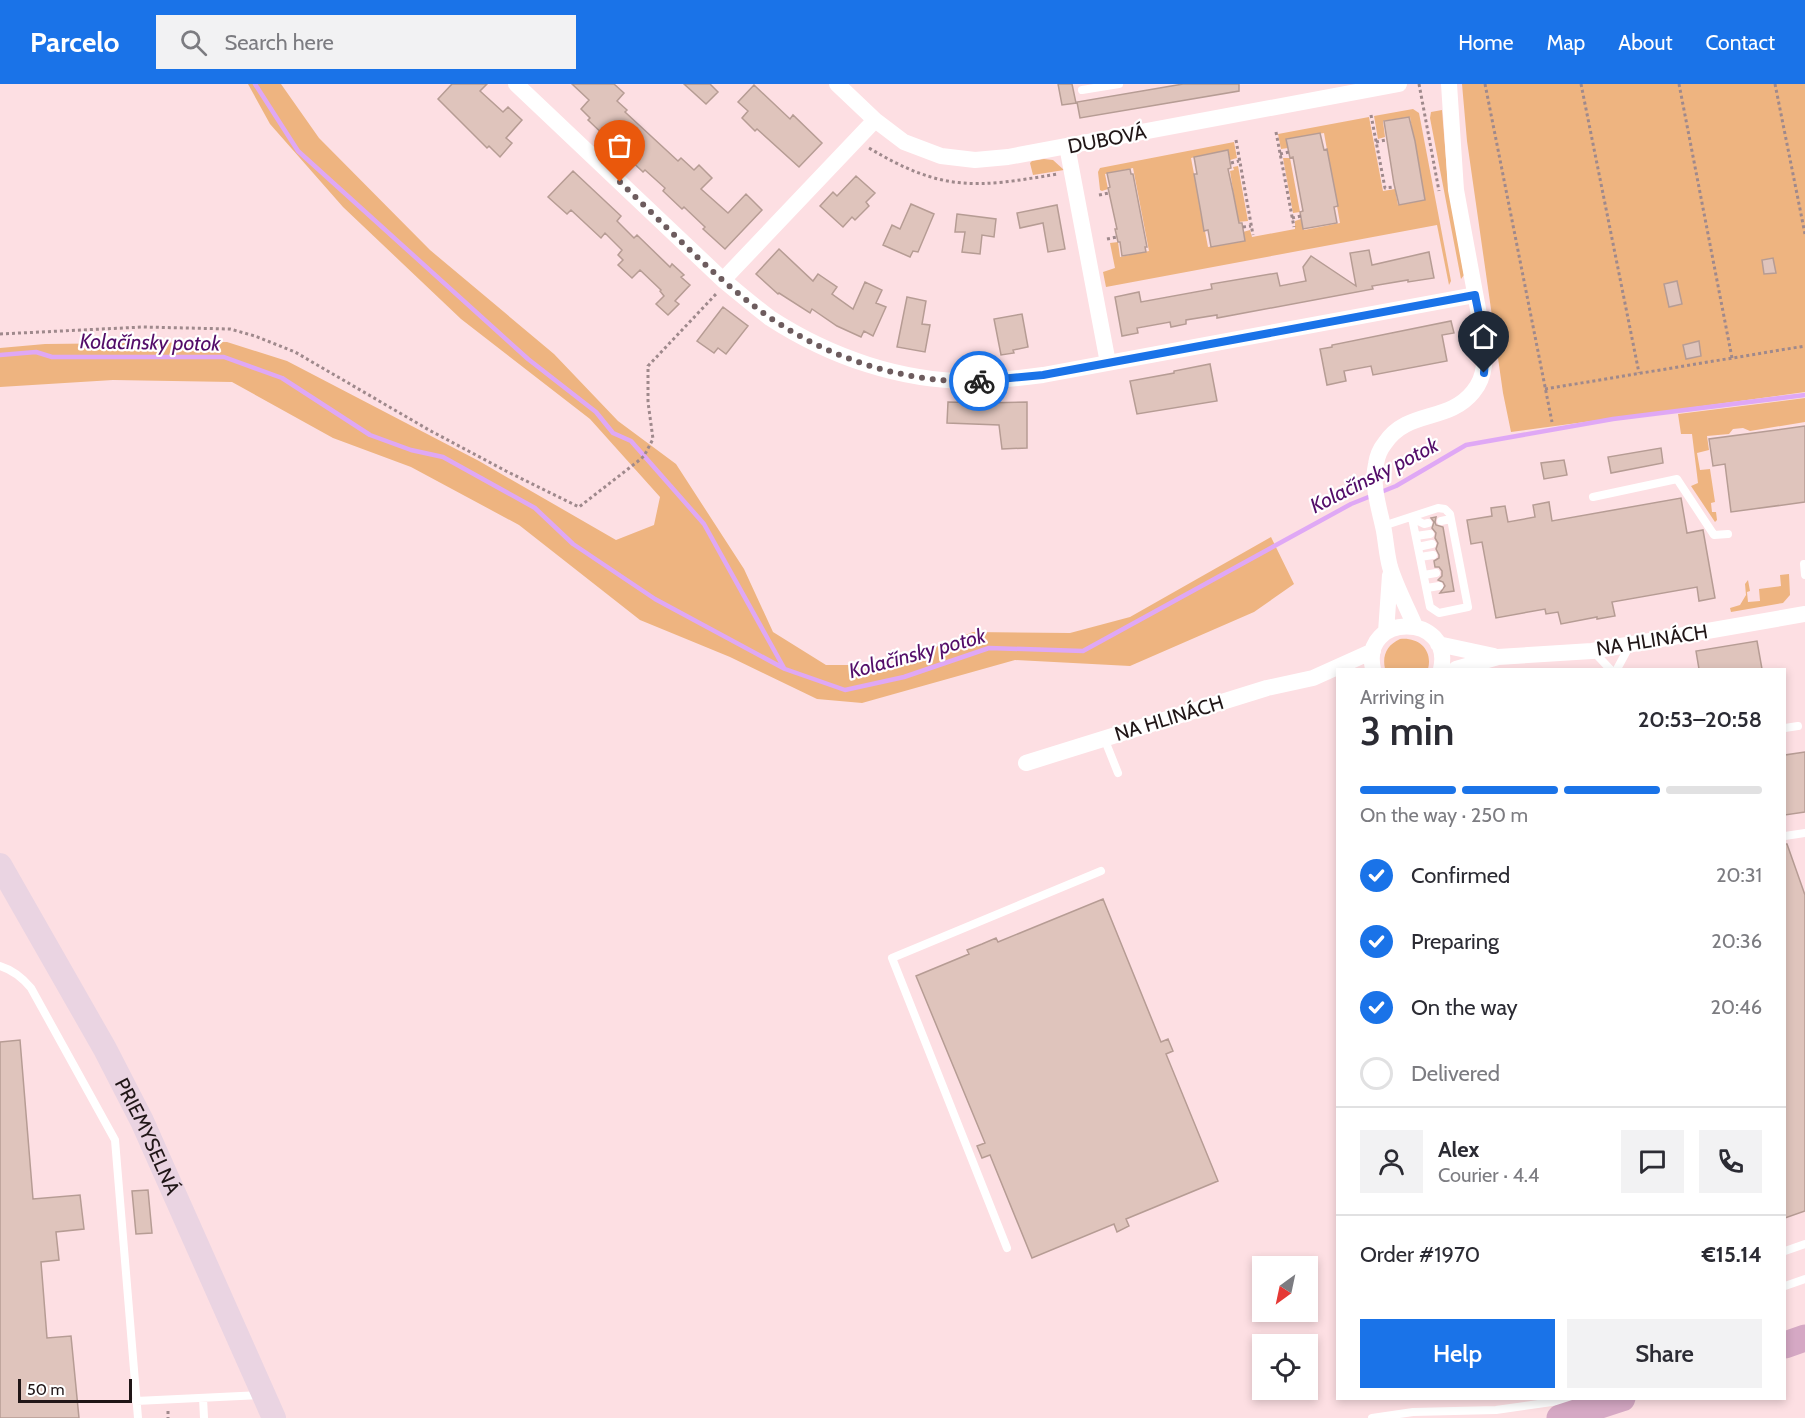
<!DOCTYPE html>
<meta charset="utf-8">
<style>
:root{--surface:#fff;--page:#f2f2f3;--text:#2b2b33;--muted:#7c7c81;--line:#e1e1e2;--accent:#1a73e8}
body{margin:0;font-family:Cabin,sans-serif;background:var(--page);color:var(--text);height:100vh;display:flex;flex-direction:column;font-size:22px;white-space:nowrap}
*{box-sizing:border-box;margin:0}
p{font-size:20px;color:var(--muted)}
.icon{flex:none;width:33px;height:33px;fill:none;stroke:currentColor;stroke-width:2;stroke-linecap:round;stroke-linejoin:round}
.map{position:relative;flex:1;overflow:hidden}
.drawer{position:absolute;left:1336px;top:584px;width:450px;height:732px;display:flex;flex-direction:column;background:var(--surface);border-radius:0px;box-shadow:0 3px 9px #0003}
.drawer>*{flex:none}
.needle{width:39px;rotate:213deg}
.buttons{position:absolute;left:1252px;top:1172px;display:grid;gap:12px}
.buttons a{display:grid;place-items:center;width:66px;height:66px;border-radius:0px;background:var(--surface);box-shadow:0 3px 9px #0003;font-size:30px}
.scale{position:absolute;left:18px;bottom:15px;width:114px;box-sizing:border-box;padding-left:6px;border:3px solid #201617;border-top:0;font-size:16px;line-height:21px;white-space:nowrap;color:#201617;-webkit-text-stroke:4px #fff;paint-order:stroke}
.pin{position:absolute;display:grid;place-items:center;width:51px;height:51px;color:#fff;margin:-62px -26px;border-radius:50% 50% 50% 0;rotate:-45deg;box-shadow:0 0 6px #0007}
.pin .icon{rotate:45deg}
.courier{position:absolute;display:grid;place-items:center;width:60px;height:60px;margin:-30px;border:4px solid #1a73e8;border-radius:50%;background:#fff;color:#222;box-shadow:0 2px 8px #0007}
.summary em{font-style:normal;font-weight:600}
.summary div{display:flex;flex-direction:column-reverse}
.summary{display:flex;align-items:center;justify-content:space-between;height:102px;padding:0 24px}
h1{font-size:39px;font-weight:600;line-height:45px}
.bar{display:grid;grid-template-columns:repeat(4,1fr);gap:9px 6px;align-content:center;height:72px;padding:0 24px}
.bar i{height:8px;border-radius:4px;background:var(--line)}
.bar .selected{background:var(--accent)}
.bar p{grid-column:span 4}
.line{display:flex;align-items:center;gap:15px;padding:0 24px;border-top:2px solid var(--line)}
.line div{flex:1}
.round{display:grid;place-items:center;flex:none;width:63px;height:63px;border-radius:0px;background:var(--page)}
ol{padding:0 24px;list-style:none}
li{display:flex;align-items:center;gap:18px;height:66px}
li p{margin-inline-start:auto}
li .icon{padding:6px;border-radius:50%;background:var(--accent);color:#fff;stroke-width:4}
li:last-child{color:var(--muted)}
li i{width:33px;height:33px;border:3px solid var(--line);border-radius:50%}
.cta{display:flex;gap:12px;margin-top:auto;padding:12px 24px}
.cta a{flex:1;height:69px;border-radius:0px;background:var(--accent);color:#fff;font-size:24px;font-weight:600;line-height:69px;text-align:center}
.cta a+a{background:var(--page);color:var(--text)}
header{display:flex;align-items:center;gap:36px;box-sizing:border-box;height:84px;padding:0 30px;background:var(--accent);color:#fff}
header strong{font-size:28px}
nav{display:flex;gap:33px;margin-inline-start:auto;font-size:21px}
.search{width:420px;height:54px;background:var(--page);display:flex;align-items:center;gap:15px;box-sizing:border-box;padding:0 21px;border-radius:0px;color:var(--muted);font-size:22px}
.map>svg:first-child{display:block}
</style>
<header>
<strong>Parcelo</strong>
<div class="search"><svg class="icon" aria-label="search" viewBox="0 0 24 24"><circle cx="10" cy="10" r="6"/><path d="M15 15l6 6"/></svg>Search here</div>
<nav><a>Home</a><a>Map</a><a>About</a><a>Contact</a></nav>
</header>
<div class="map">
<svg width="1805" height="1334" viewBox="0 0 1805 1334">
<rect width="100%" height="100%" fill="#fddfe3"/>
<path fill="#eeb480" d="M248,0H281L319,54L430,166L554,270L618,337L676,380L744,485L773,548L826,581H891L973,548L1070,549L1130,533L1271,453L1294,500L1254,528L1130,582L1015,576L862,619L817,615L730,573L640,536L519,441L411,383L333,354L232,298L113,296L0,303V264L45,260L227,258L287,277L479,377L616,456L654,441L660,413L590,335L461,235L343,123L270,40Z
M1462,0H1805V308L1511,348L1503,309L1467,57Z
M1413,25L1419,29L1451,197L1449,201L1437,141L1106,203L1103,188L1115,184L1110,159L1118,158L1120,173L1149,167L1133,84L1105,90L1108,105L1102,107L1100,106L1098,88L1100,84L1234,58L1237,74L1230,76L1228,66L1191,74L1208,163L1245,157L1243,148L1250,146L1252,153L1295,145V137L1301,135L1304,146L1340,139L1324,49L1287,55L1288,64L1281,65L1278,50L1369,33L1383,107L1395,105L1398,121L1425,116L1410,33L1383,37L1385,53L1378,55L1374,32Z
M1442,26L1448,100L1464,191L1461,195L1430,34L1431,28Z
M1283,74H1290L1300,128L1293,129Z
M1044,75L1053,76L1064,86L1033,91L1030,79L1032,77Z
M1238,82L1248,137L1238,138L1230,87L1234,86L1233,83Z
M1805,314V338L1750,347L1743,344L1733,345L1729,350L1707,352L1709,366L1697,369L1700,386L1710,385L1715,418L1711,419L1712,428H1716L1717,436L1715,438L1691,402L1698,399L1692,350H1681L1678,330Z
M1789,490L1790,511L1783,519L1731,528L1730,524L1740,521L1746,511L1745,500L1748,496L1750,507L1747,508L1748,518L1760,517L1759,505L1781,502L1780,491Z
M1400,555C1419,553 1433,566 1428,585H1385C1382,571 1387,561 1400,555Z"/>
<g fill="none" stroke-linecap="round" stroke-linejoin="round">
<path stroke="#dfa8f5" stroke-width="4.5" d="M255,0L298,67L528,275L596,328L613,349L631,357L704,440L784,584
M0,271L36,268L52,273H224L282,294L370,351L411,366L443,373L535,424L573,460L655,515L785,585L845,606L904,593L989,564L1083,567L1351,420L1396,402L1466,361L1613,335L1805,311"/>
</g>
<path fill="#dfc4bc" stroke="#b69c94" stroke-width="1.5" d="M452,0H487L480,7L503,28L508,23L522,36L506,54L512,59L500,73L489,62L487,64L438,15Z
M572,0H614L624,9L617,17L627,26L625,28L678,77L681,74L694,86L699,81L712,94L701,105L728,129L746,110L762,126L725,165L703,145L705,143L684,123L682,125L663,107L665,104L645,86L643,88L588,36L590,34L581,25L589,16Z
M684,0H710L718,8L706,20Z
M1058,0H1072L1076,19L1062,21Z
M1183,0H1239V7L1080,34L1077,18Z
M754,1L790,35L793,31L822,59L799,83L757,45L755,47L742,34L748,27L738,18Z
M1409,33L1415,57L1425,116L1399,121L1394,100L1384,37Z
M1320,49L1324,66L1327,65L1338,122L1334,123L1337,139L1303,145L1300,128L1303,127L1293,73L1290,74L1286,55Z
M1228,66L1231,84L1228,85L1233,108L1239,139H1242L1245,157L1211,163L1208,146L1204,147L1201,129L1194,90H1197L1194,73Z
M1130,85L1131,90H1133L1147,163H1145L1146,168L1122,172L1120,158H1118L1115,145H1117L1108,104L1110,103L1107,89Z
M573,87L621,132L617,137L634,154L637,151L670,183L672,180L684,191L681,193L690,201L675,217L679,220L668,231L656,220L664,212L660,207L661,206L640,186L632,194L618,181L623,176L618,171L622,166L605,149L601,154L571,126L567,130L548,113Z
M856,92L875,109L866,118L869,122L855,136L852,133L843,143L820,122L833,108L837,112Z
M911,120L934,130L918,168L913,167L910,173L883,161L892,141L900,145Z
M1057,121L1065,165L1048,168L1043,139L1020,144L1017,129Z
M957,130L996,135L994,153L982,151L980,170L962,168L965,148H955Z
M779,165L813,197L818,190L837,203L832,210L853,225L865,198L882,206L876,219L886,223L873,252L864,247L861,253L837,242L812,225L810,229L779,209L778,210L756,190Z
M1369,166L1372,181L1429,168L1434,194L1408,198V196L1372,202L1373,205L1217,234V231L1186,236V240L1171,243L1170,238L1137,244L1138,249L1122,252L1115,213L1139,208L1141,218L1212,205L1211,200L1277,189L1280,202L1306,197L1303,183L1311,172L1356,202L1350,169Z
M1773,174L1776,189L1764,190L1762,176Z
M1677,197L1682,220L1669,223L1664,200Z
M907,213L926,217L922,240L930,241L925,268L897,263Z
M723,223L748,242L726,270L718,264L714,269L697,257Z
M1022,230L1028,263L1013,266L1014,269L1001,271L994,235Z
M1451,237L1454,249L1442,251L1447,277L1373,291L1371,282L1344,287L1346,297L1327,301L1320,265L1332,263V261Z
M1699,257L1701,272L1686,275L1683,261Z
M1210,280L1217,317L1137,330L1130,297L1174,289V287Z
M948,318L981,319L1027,318V364L1002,365L999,341L947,339Z
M1805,342V418L1731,428L1725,380L1713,382L1709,355Z
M1661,364L1663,379L1611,389L1608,373Z
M1564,376L1567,391L1544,395L1541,379Z
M1681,414L1687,449L1703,446L1715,514L1699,517L1697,503L1612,518L1615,532L1597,535V533L1561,540L1558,528L1546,530L1545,525L1496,534L1482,458L1471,460L1467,436L1492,432L1491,424L1505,422L1508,438L1535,433L1533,421L1549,418L1552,437Z
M1436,433L1435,438L1436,441L1443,443L1454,507L1440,509L1445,502L1443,498L1438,496L1442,492V487L1439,483H1435L1434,477L1439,474V471L1436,465L1438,459L1435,454L1436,449L1432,444L1434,438L1431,434Z
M1757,557L1762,585H1699L1696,567Z
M1805,668V728L1785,731V671Z
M1785,760H1787L1805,811V1127L1785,1134Z
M1103,815L1161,958L1168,955L1173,967L1166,970L1218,1097L1126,1135L1129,1142L1117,1148L1114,1140L1032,1174L990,1071L982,1074L977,1062L985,1059L916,892L969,870L967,866L982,860L996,854L998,858Z
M20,956L33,1115L80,1111L84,1145L56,1148L59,1176L41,1178L47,1254L71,1252L79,1334H0V958Z
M148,1106L152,1149L136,1150L132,1107Z"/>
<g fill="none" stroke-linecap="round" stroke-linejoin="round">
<path stroke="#9f898c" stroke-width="3" stroke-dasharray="3 3" stroke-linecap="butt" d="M1419,0L1439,107
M1485,0L1552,338
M1581,0L1639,289
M1679,0L1732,274
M1775,0L1805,150
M1371,31L1385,104L1394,103
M1276,48L1294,143
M1236,56L1253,151
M1376,58L1386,56
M869,64C942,108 976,104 1057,90
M1280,70L1289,68
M1231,79L1239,77
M1099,111L1109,109
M1292,134L1301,132
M1243,143L1251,142
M1107,155L1117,153
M0,250L143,243L230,245L255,252L295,268L429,346L506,387L579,423L637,378L644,372L653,355L648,318V282L717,209
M1545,305L1805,262
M168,1327V1334"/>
<path stroke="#fff" stroke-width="8" d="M1082,6L1119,0
M1593,413L1677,395L1714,451L1728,450
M1412,434L1424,440L1428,439
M1441,437L1451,435
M1383,442L1438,424L1445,425L1450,430L1468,523L1439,529L1430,523L1412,434
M1416,452L1430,450
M1418,463L1432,460
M1420,473L1433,471
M1804,480L1805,491
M1424,491L1436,489
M1427,504L1439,502
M1593,567L1610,585
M1617,585L1630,561
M1785,644L1798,642
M1104,654L1118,689
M1785,752L1805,749
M0,882C13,886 22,893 31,904L115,1056L138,1334
M1007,1164L892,874L1101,787
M1785,1167L1805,1160
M1785,1202L1805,1195
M203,1314L204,1334
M136,1317L261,1311
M1372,1334L1413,1328L1496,1326L1580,1314"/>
<path stroke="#fff" stroke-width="16" d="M516,0L723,196C739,209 754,222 770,234C830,273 902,298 974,297C997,297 1020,294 1043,291L1475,211
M837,0L875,36L904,58L941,72L975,76L1008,73L1399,0
M1067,62L1108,279
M723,196L875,36
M1415,542C1407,523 1396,503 1390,483C1387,472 1386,459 1384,447C1380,427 1371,401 1376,380C1377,373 1381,364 1385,359C1408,325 1448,339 1473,308C1487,291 1485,272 1483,252L1456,106L1449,0
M1386,548L1390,491
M1438,560L1494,572
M1373,585C1360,528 1454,529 1441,585
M1456,585L1498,573L1592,567L1805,530
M1026,679L1267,604L1313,594L1373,567"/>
<path stroke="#ead4e2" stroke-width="24" id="s1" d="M0,781L105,965L142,1037L274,1334"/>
<path stroke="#d5a8c4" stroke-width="27" d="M1785,1261L1805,1254
M1560,1334L1622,1314"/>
</g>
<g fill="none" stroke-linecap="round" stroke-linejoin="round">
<path stroke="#6d5c5e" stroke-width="6" stroke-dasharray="0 10.8" d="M620,98C663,139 707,186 754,222C816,270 900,300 979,297"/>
<path stroke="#1a73e8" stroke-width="8" d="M979,297L1043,291L1475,211C1480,237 1487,262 1484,289"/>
</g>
<g text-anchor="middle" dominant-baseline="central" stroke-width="4.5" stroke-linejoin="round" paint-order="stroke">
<g font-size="20" fill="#201617" stroke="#fff">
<text transform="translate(1107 55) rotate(-11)">DUBOVÁ</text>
<text transform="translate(1652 556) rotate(-9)">NA HLINÁCH</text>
<text transform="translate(1169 634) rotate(-17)">NA HLINÁCH</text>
<text stroke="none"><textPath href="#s1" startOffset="309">PRIEMYSELNÁ</textPath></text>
</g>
<g font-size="21" font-style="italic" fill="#530d69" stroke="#fff">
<text transform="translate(150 258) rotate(1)">Kolačínsky potok</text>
<text transform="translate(1374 391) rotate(-27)">Kolačínsky potok</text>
<text transform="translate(917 569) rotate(-15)">Kolačínsky potok</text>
</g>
</g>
</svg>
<div class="buttons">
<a><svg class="needle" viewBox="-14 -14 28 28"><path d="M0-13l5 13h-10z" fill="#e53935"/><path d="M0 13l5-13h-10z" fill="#7c7c81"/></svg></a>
<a><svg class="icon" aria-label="locate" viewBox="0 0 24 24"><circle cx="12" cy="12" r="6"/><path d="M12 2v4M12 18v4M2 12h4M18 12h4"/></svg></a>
</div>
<div class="scale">50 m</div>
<div class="pin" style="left:620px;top:98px;background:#ea580c"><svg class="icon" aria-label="bag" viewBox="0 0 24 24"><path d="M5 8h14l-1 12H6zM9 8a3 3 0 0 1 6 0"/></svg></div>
<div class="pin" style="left:1484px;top:289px;background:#1f2937"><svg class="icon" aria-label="home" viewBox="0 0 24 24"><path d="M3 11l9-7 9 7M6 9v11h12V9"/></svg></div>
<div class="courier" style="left:979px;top:297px"><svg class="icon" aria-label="bike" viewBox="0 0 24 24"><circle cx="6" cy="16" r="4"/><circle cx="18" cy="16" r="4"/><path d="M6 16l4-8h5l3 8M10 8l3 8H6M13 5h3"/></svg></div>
<section class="drawer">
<div class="summary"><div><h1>3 min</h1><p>Arriving in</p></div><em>20:53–20:58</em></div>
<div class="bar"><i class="selected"></i><i class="selected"></i><i class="selected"></i><i></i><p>On the way · 250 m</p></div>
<ol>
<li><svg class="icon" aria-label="check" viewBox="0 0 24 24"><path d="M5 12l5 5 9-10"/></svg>Confirmed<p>20:31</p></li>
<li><svg class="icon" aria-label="check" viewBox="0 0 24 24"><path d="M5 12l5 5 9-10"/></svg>Preparing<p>20:36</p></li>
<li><svg class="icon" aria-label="check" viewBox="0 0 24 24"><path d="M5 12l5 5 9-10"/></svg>On the way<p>20:46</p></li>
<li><i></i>Delivered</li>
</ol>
<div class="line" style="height:108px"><a class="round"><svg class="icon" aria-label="person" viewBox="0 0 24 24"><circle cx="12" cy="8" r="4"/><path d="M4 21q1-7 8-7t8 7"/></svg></a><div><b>Alex</b><p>Courier · 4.4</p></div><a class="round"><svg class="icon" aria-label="chat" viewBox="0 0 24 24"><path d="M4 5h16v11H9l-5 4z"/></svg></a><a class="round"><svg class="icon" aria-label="phone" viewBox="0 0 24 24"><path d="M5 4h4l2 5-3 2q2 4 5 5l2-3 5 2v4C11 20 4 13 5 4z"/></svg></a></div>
<div class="line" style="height:78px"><div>Order #1970</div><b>€15.14</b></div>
<div class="cta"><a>Help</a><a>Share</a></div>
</section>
</div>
